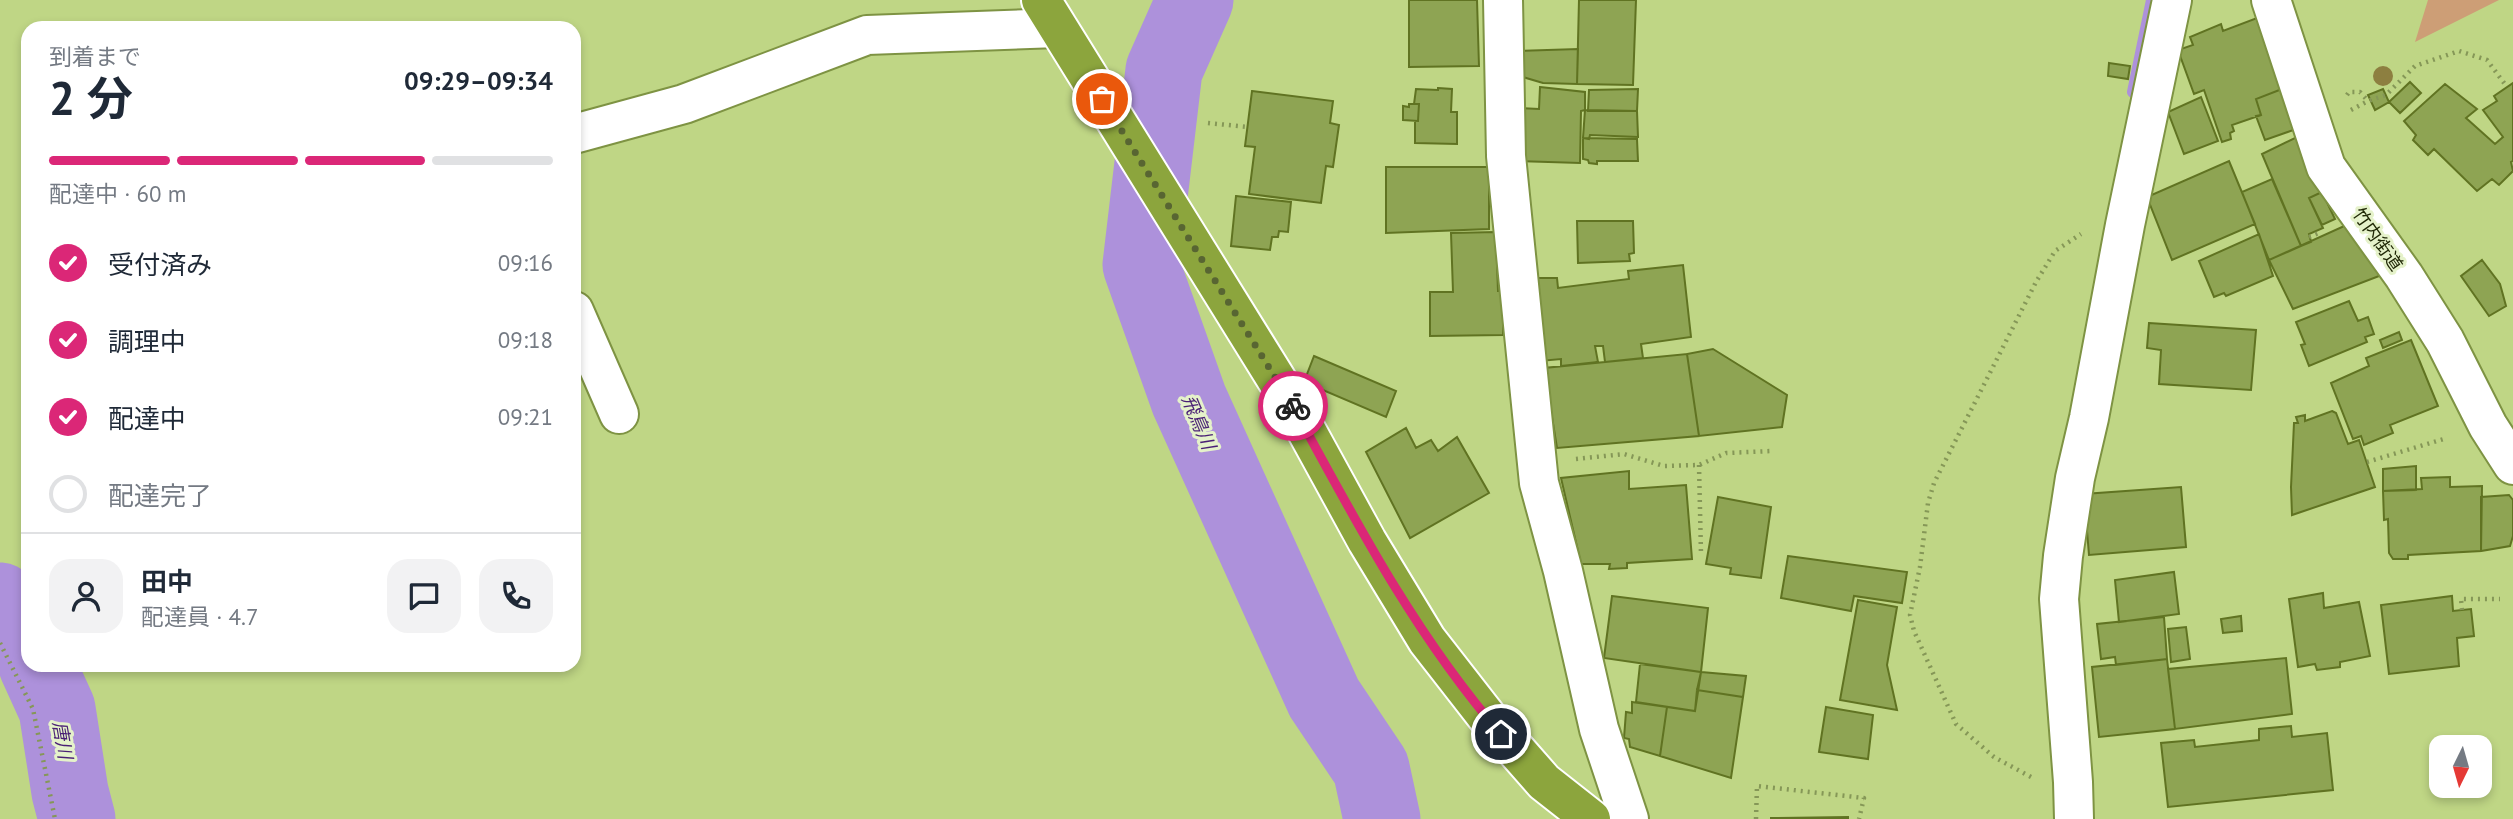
<!DOCTYPE html>
<html lang="ja">
<meta charset="utf-8">
<style>
:root{--surface:#fff;--page:#f2f2f3;--text:#1f2937;--muted:#747a83;--line:#e0e1e3;--accent:#db2777}
body{margin:0;font-family:"PT Sans","Noto Sans JP",sans-serif;background:var(--page);color:var(--text);height:100vh;display:flex;flex-direction:column;font-size:26px;white-space:nowrap}
*{box-sizing:border-box;margin:0}
p{font-size:23px;color:var(--muted)}
.icon{flex:none;width:38px;height:38px;fill:none;stroke:currentColor;stroke-width:2;stroke-linecap:round;stroke-linejoin:round}
.map{position:relative;flex:1;overflow:hidden}
.panel{position:absolute;left:21px;top:21px;width:560px;height:651px;display:flex;flex-direction:column;background:var(--surface);border-radius:21px;box-shadow:0 4px 10px #0003}
.panel>*{flex:none}
.needle{width:46px;rotate:185deg}
.tools{position:absolute;left:2429px;top:735px;display:grid;gap:14px}
.tools a{display:grid;place-items:center;width:63px;height:63px;border-radius:14px;background:var(--surface);box-shadow:0 4px 10px #0003;font-size:35px}
.pin{position:absolute;display:grid;place-items:center;width:60px;height:60px;color:#fff;margin:-30px;border:4px solid #fff;border-radius:50%;box-shadow:0 2px 7px #0007}
.courier{position:absolute;display:grid;place-items:center;width:70px;height:70px;margin:-35px;border:5px solid #db2777;border-radius:50%;background:#fff;color:#222;box-shadow:0 2px 9px #0007}
.head em{font-style:normal;font-weight:700}
.head div{display:flex;flex-direction:column-reverse}
.head{display:flex;align-items:center;justify-content:space-between;height:119px;padding:0 28px}
h1{font-size:46px;font-weight:700;line-height:52px}
.bar{display:grid;grid-template-columns:repeat(4,1fr);gap:10px 7px;align-content:center;height:84px;padding:0 28px}
.bar i{height:9px;border-radius:5px;background:var(--line)}
.bar .current{background:var(--accent)}
.bar p{grid-column:span 4}
.line{display:flex;align-items:center;gap:18px;padding:0 28px;border-top:2px solid var(--line)}
.line div{flex:1}
.round{display:grid;place-items:center;flex:none;width:74px;height:74px;border-radius:21px;background:var(--page)}
ol{padding:0 28px;list-style:none}
li{display:flex;align-items:center;gap:21px;height:77px}
li p{margin-inline-start:auto}
li .icon{padding:7px;border-radius:50%;background:var(--accent);color:#fff;stroke-width:4}
li:last-child{color:var(--muted)}
li i{width:38px;height:38px;border:4px solid var(--line);border-radius:50%}
.map>svg:first-child{display:block}
</style>
<div class="map">
<svg width="2513" height="819" viewBox="0 0 2513 819">
<rect width="100%" height="100%" fill="#bfd685"/>
<path fill="#cd9e76" d="M2428,0H2499L2415,42Z"/>
<g fill="none" stroke-linecap="round" stroke-linejoin="round">
<path stroke="#ad91db" stroke-width="12" d="M2133,92L2152,0"/>
<path stroke="#ad91db" stroke-width="77" d="M1195,0L1164,70L1141,265L1189,400L1324,698L1371,768L1382,819
M0,601L7,609L28,648
M37,665L57,709L70,792L77,819"/>
</g>
<path fill="#8ea453" stroke="#607322" stroke-width="2" d="M1409,0H1477L1479,66L1409,67Z
M1579,0H1636L1633,85L1577,84Z
M2257,18L2282,89L2256,99L2261,115L2232,125L2234,131L2230,133L2231,139L2222,142L2204,90L2194,94L2178,50L2193,45L2190,37L2221,24L2223,31Z
M1578,49L1577,84L1543,83L1516,75L1517,51Z
M2109,63L2130,66L2128,79L2108,76Z
M2410,82L2421,93L2400,113L2389,102Z
M2513,83V161L2511,162L2513,171L2499,185L2492,179L2477,191L2434,149L2428,155L2413,140L2416,135L2404,121L2445,84L2477,109L2466,118L2495,144L2503,137L2483,110L2497,101L2494,96Z
M1540,87L1585,92V110L1581,111L1580,163L1520,161L1521,108L1539,109Z
M1438,88L1452,89L1451,112H1457V144L1415,143V121H1418L1419,104H1414L1416,89L1438,90Z
M1638,89L1637,111H1588L1589,90Z
M2282,89L2299,128L2265,140L2256,116L2261,115L2256,99Z
M2383,89L2389,102L2375,110L2368,95Z
M1252,91L1333,101L1330,123L1339,125L1333,167L1326,166L1321,203L1249,194L1255,147L1245,146Z
M2201,97L2218,141L2184,154L2168,112Z
M1409,104H1419L1418,121L1403,120V106L1409,107Z
M1585,110L1637,111L1638,137L1590,135L1589,139L1583,138Z
M2297,137L2322,192L2309,198L2323,228L2309,234L2311,242L2301,246L2262,154Z
M1583,138L1637,139L1638,161H1597V164L1589,163L1588,160L1583,159Z
M2229,161L2255,224L2172,260L2147,197Z
M1386,167H1489V229L1386,233Z
M2272,179L2301,246L2269,260L2242,192Z
M2322,192L2335,219L2322,225L2309,198Z
M1236,196L1291,202L1288,232L1279,231L1278,237H1272L1270,250L1231,246Z
M1577,221H1633L1634,253L1629,254L1630,261L1578,263Z
M2353,222L2387,273L2293,309L2269,260Z
M1496,232L1498,291H1503V335L1430,336V292H1453L1451,233Z
M2259,234L2273,276L2226,296L2224,293L2214,297L2199,261Z
M2482,260L2500,284L2506,306L2489,316L2461,276Z
M1683,265L1691,337L1641,344L1643,358L1605,362L1603,346H1595L1598,362L1561,366V359L1540,361L1534,278H1557L1558,288L1629,279L1628,271Z
M2349,301L2358,321L2368,317L2374,334L2365,337L2367,342L2309,366L2301,345L2305,344L2296,322Z
M2149,323L2256,330L2251,390L2159,384L2161,350L2147,348Z
M2399,332L2402,340L2383,348L2380,340Z
M2411,340L2438,406L2390,425L2393,433L2364,445L2361,436L2353,439L2331,383L2369,366L2366,358Z
M1713,349L1787,395L1782,427L1699,436L1687,354Z
M1687,354L1699,436L1557,448L1544,368Z
M1314,356L1396,391L1386,417L1304,382Z
M2332,411L2336,413L2348,444L2359,440L2375,487L2292,515L2291,487L2294,423H2298L2296,417L2305,415V421Z
M1406,428L1416,448L1431,440L1438,451L1457,437L1489,493L1410,538L1366,452Z
M2416,466V490L2383,491V469Z
M1629,471V489L1686,485L1692,559L1627,563V568L1609,569L1610,564H1581L1561,478Z
M2450,477V487L2482,486L2481,551L2408,555V559H2393L2389,553L2388,519L2384,520L2383,491L2422,489L2421,478Z
M2181,487L2186,547L2089,555L2084,494Z
M2509,495L2513,500V536L2510,546L2481,551V497Z
M1718,497L1771,507L1761,578L1730,574L1731,568L1706,564Z
M1788,556L1907,572L1902,603L1854,596L1851,611L1781,598Z
M2174,572L2179,614L2119,622L2115,580Z
M2323,593L2324,608L2359,602L2370,656L2340,662V667L2317,670L2315,664L2298,667L2289,599Z
M1612,596L1708,608L1701,672L1604,658Z
M2452,596L2453,611L2471,609L2474,636L2457,638L2459,666L2389,674L2381,605Z
M1858,600L1897,607L1887,665L1897,710L1840,700Z
M2241,616L2242,631L2223,633L2221,619Z
M2164,617L2167,659L2116,665L2115,657L2101,659L2097,624Z
M2186,627L2190,659L2171,662L2168,629Z
M2286,658L2292,714L2175,729L2168,669Z
M2167,659L2175,729L2099,737L2092,667Z
M1640,664L1701,672L1695,711L1636,702Z
M1701,672L1746,676L1743,697L1697,690Z
M1697,690L1743,697L1731,778L1660,756L1667,707L1695,711Z
M1632,702L1667,707L1660,756L1630,747L1629,739L1624,738L1626,712L1632,713Z
M1826,707L1873,715L1868,759L1819,752Z
M2291,726L2292,737L2327,733L2333,790L2168,807L2161,743L2194,740L2195,747L2259,740V729Z
M1848,817V819H1771V818Z"/>
<g fill="none" stroke-linecap="round" stroke-linejoin="round">
<g stroke="#7e9343" stroke-width="42">
<path id="street" d="M1503,0L1506,156L1539,483L1563,571L1599,729L1629,819
M2271,0L2326,167L2404,276L2445,341L2488,426L2513,465
M574,134L684,104L867,35L1058,28
M574,311L619,414
M2074,819L2073,782L2059,599L2063,556L2075,478L2089,418L2125,225L2172,0"/>
</g>
<g stroke="#fff" stroke-width="42">
<path id="highway" d="M1041,0L1293,406L1367,541L1427,640L1487,717L1544,782L1591,819"/>
</g>
<path stroke="#859757" stroke-width="4.5" stroke-dasharray="2 5" stroke-linecap="butt" d="M2347,95L2349,92H2360L2368,101
M2351,110L2368,101L2386,95L2415,66L2459,51L2487,60L2507,87
M1208,123L1248,127
M2309,237L2321,232
M1576,459L1624,454L1664,466L1699,465L1726,453L1772,451
M2367,462L2447,438
M1699,465L1701,554
M2462,610L2461,599H2500
M0,643L33,709L55,819
M2031,777L1994,757L1956,724L1914,631L1910,615L1920,567L1928,503L1934,483L2036,282L2055,251L2081,234
M1756,819L1757,786L1864,798L1859,819"/>
<use href="#street" stroke="#fff" stroke-width="38"/>
<use href="#highway" stroke="#8ca53d" stroke-width="38"/>
</g>
<circle fill="#8d7f40" cx="2383" cy="76" r="10"/>
<g fill="none" stroke-linecap="round" stroke-linejoin="round">
<path stroke="#586532" stroke-width="7" stroke-dasharray="0 12.6" d="M1102,99L1293,406"/>
<path stroke="#db2777" stroke-width="9" d="M1293,406C1355,520 1415,635 1501,734"/>
</g>
<g text-anchor="middle" dominant-baseline="central" stroke-width="6" stroke-linejoin="round" paint-order="stroke">
<g font-size="18" fill="#202806" stroke="#e5f2ca">
<text transform="translate(2378 239) rotate(55)">竹内街道</text>
</g>
<g font-size="19" font-style="italic" fill="#491f75" stroke="#e5f2ca">
<text transform="translate(1199 422) rotate(67)">飛鳥川</text>
<text transform="translate(63 740) rotate(80)">唐川</text>
</g>
</g>
</svg>
<div class="tools">
<a><svg class="needle" viewBox="-14 -14 28 28"><path d="M0-13l5 13h-10z" fill="#e53935"/><path d="M0 13l5-13h-10z" fill="#747a83"/></svg></a>
</div>
<div class="pin" style="left:1102px;top:99px;background:#ea580c"><svg class="icon" aria-label="bag" viewBox="0 0 24 24"><path d="M5 8h14l-1 12H6zM9 8a3 3 0 0 1 6 0"/></svg></div>
<div class="pin" style="left:1501px;top:734px;background:#1f2937"><svg class="icon" aria-label="home" viewBox="0 0 24 24"><path d="M3 11l9-7 9 7M6 9v11h12V9"/></svg></div>
<div class="courier" style="left:1293px;top:406px"><svg class="icon" aria-label="bike" viewBox="0 0 24 24"><circle cx="6" cy="16" r="4"/><circle cx="18" cy="16" r="4"/><path d="M6 16l4-8h5l3 8M10 8l3 8H6M13 5h3"/></svg></div>
<section class="panel">
<div class="head"><div><h1>2 分</h1><p>到着まで</p></div><em>09:29–09:34</em></div>
<div class="bar"><i class="current"></i><i class="current"></i><i class="current"></i><i></i><p>配達中 · 60 m</p></div>
<ol>
<li><svg class="icon" aria-label="check" viewBox="0 0 24 24"><path d="M5 12l5 5 9-10"/></svg>受付済み<p>09:16</p></li>
<li><svg class="icon" aria-label="check" viewBox="0 0 24 24"><path d="M5 12l5 5 9-10"/></svg>調理中<p>09:18</p></li>
<li><svg class="icon" aria-label="check" viewBox="0 0 24 24"><path d="M5 12l5 5 9-10"/></svg>配達中<p>09:21</p></li>
<li><i></i>配達完了</li>
</ol>
<div class="line" style="height:126px"><a class="round"><svg class="icon" aria-label="person" viewBox="0 0 24 24"><circle cx="12" cy="8" r="4"/><path d="M4 21q1-7 8-7t8 7"/></svg></a><div><b>田中</b><p>配達員 · 4.7</p></div><a class="round"><svg class="icon" aria-label="chat" viewBox="0 0 24 24"><path d="M4 5h16v11H9l-5 4z"/></svg></a><a class="round"><svg class="icon" aria-label="phone" viewBox="0 0 24 24"><path d="M5 4h4l2 5-3 2q2 4 5 5l2-3 5 2v4C11 20 4 13 5 4z"/></svg></a></div>
</section>
</div>
